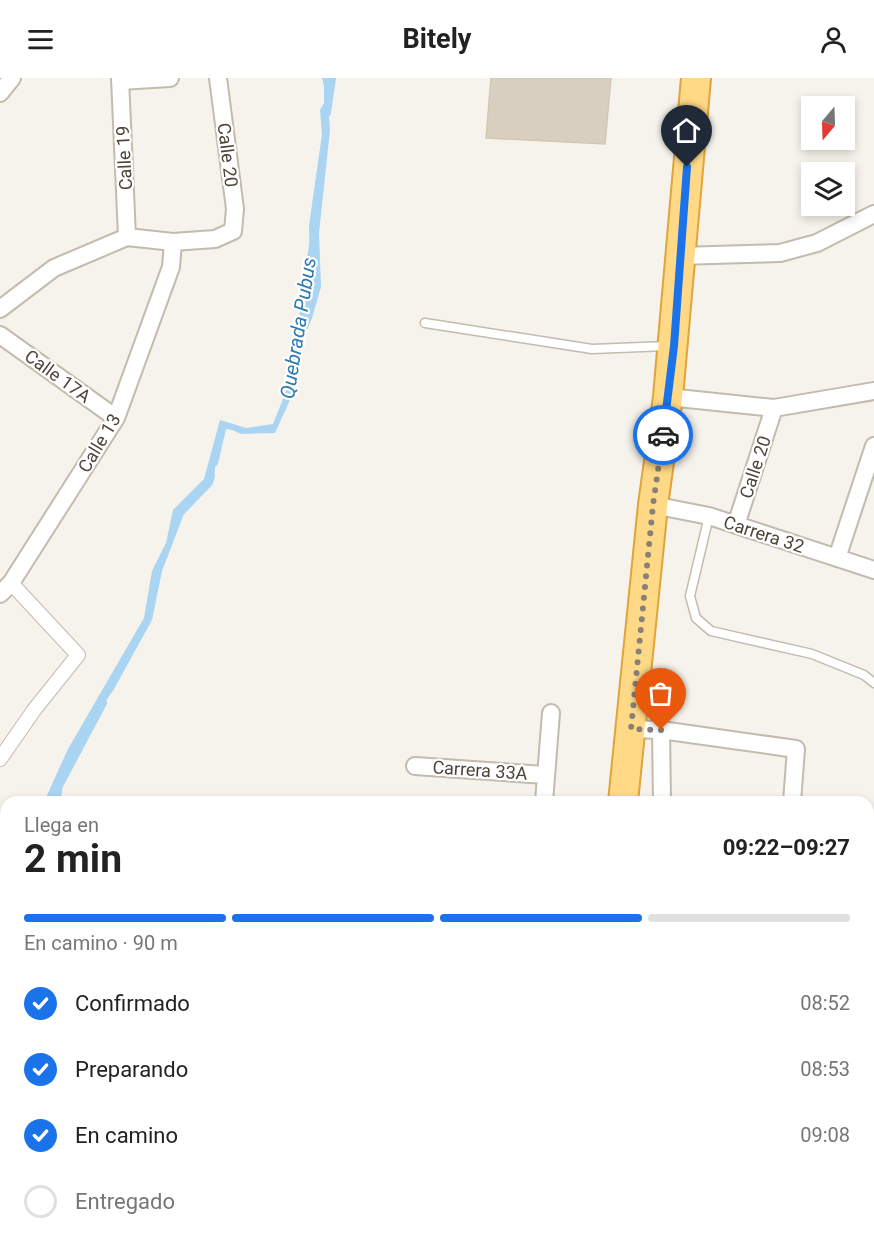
<!DOCTYPE html>
<html lang="es">
<meta charset="utf-8">
<style>
:root{--surface:#fff;--page:#f6f6f6;--text:#222;--muted:#767676;--line:#e0e0e0;--accent:#1a73e8}
body{margin:0;font-family:Roboto,sans-serif;background:var(--page);color:var(--text);height:100vh;display:flex;flex-direction:column;font-size:22px;white-space:nowrap}
*{box-sizing:border-box;margin:0}
p{font-size:20px;color:var(--muted)}
.icon{flex:none;width:33px;height:33px;fill:none;stroke:currentColor;stroke-width:2;stroke-linecap:round;stroke-linejoin:round}
.map{position:relative;flex:1;overflow:hidden}
.details{position:absolute;left:0px;top:718px;width:874px;height:452px;display:flex;flex-direction:column;background:var(--surface);border-radius:18px 18px 0 0;box-shadow:0 3px 9px #0003}
.details>*{flex:none}
.needle{width:39px;rotate:199deg}
.fabs{position:absolute;left:801px;top:18px;display:grid;gap:12px}
.fabs a{display:grid;place-items:center;width:54px;height:54px;border-radius:0px;background:var(--surface);box-shadow:0 3px 9px #0003;font-size:30px}
.pin{position:absolute;display:grid;place-items:center;width:51px;height:51px;color:#fff;margin:-62px -26px;border-radius:50% 50% 50% 0;rotate:-45deg;box-shadow:0 0 6px #0007}
.pin .icon{rotate:45deg}
.courier{position:absolute;display:grid;place-items:center;width:60px;height:60px;margin:-30px;border:4px solid #1a73e8;border-radius:50%;background:#fff;color:#222;box-shadow:0 2px 8px #0007}
.summary em{font-style:normal;font-weight:700}
.summary div{display:flex;flex-direction:column-reverse}
.summary{display:flex;align-items:center;justify-content:space-between;height:102px;padding:0 24px}
h1{font-size:39px;font-weight:700;line-height:45px}
.bar{display:grid;grid-template-columns:repeat(4,1fr);gap:9px 6px;align-content:center;height:72px;padding:0 24px}
.bar i{height:8px;border-radius:4px;background:var(--line)}
.bar .on{background:var(--accent)}
.bar p{grid-column:span 4}
ol{padding:0 24px;list-style:none}
li{display:flex;align-items:center;gap:18px;height:66px}
li p{margin-inline-start:auto}
li .icon{padding:6px;border-radius:50%;background:var(--accent);color:#fff;stroke-width:4}
li:last-child{color:var(--muted)}
li i{width:33px;height:33px;border:3px solid var(--line);border-radius:50%}
header{display:flex;justify-content:space-between;align-items:center;height:78px;padding:0 24px;background:var(--surface);font-size:27px;font-weight:700}
.map>svg:first-child{display:block}
</style>
<header><svg class="icon" aria-label="menu" viewBox="0 0 24 24"><path d="M4 6h16M4 12h16M4 18h16"/></svg>Bitely<svg class="icon" aria-label="person" viewBox="0 0 24 24"><circle cx="12" cy="8" r="4"/><path d="M4 21q1-7 8-7t8 7"/></svg></header>
<div class="map">
<svg width="874" height="1169" viewBox="0 0 874 1169">
<rect width="100%" height="100%" fill="#f6f3ec"/>
<path fill="#a9d4f2" d="M322,0H330L331,5L328,25L330,52L319,155L321,209L312,240L300,270L296,298L290,322L275,355L241,356L224,348L217,372L214,400L187,428L162,493L152,542L114,611L93,642L53,724H44L68,671L144,540L152,493L166,465L173,432L204,401L220,342L246,350L273,346L291,301V279L303,244L310,208L309,148L322,56L320,32L324,25V8Z"/>
<g fill="none" stroke-linecap="round" stroke-linejoin="round">
<path stroke="#a9d4f2" stroke-width="6" d="M328,35L333,0
M300,255L312,167
M215,385L224,347L232,349
M182,434L210,405L212,398
M57,724L60,708L104,625"/>
</g>
<path fill="#d8cfc1" stroke="#d3c7b4" stroke-width="1.5" d="M491,0H611L605,66L486,60Z"/>
<g fill="none" stroke-linecap="round" stroke-linejoin="round">
<g stroke="#c2bbae" stroke-width="11">
<path id="service" d="M425,245L592,271L667,268
M709,438L690,518L696,540L711,553L812,576L864,597L874,605"/>
</g>
<g stroke="#c2bbae" stroke-width="16">
<path id="pedestrian" d="M0,681L34,632L78,577L11,505
M0,856L6,854"/>
</g>
<g stroke="#c2bbae" stroke-width="20">
<path id="minor" d="M120,0L127,159
M120,3L170,0
M0,15L12,0
M679,178L780,175L817,165L874,136
M0,231L54,190L127,159L173,164L215,161L233,153L235,131L218,0
M0,257L116,340
M668,319L774,330L874,313
M653,427L709,438L874,492
M736,447L774,330
M837,480L874,368
M0,516L11,505L116,340L171,189L173,164
M631,651L661,652L796,671L792,724
M661,652L662,724
M415,688L545,697
M544,724L551,635
M0,908L6,914
M868,996L874,999
M0,1076L6,1077
M198,1164L199,1169
M364,1164V1169
M50,1169L51,1164
M456,1169L461,1164"/>
</g>
<g stroke="#e0a43c" stroke-width="32">
<path id="trunk" d="M623,724L653,427L668,319L696,0
M646,1164L647,1169"/>
</g>
<use href="#service" stroke="#fff" stroke-width="8"/>
<use href="#pedestrian" stroke="#fff" stroke-width="14"/>
<use href="#minor" stroke="#fff" stroke-width="16"/>
<use href="#trunk" stroke="#ffd985" stroke-width="28"/>
</g>
<g fill="none" stroke-linecap="round" stroke-linejoin="round">
<path stroke="#878178" stroke-width="6" stroke-dasharray="0 10.8" d="M661,652L631,651L653,427L663,357"/>
<path stroke="#1a73e8" stroke-width="8" d="M663,357L674,268L687,89"/>
</g>
<g text-anchor="middle" dominant-baseline="central" stroke-width="4.5" stroke-linejoin="round" paint-order="stroke">
<g font-size="18" fill="#4b4439" stroke="#fff">
<text transform="translate(228 77) rotate(83)">Calle 20</text>
<text transform="translate(124 80) rotate(-93)">Calle 19</text>
<text transform="translate(58 298) rotate(36)">Calle 17A</text>
<text transform="translate(99 365) rotate(-59)">Calle 13</text>
<text transform="translate(755 389) rotate(-72)">Calle 20</text>
<text transform="translate(764 456) rotate(18)">Carrera 32</text>
<text transform="translate(480 692) rotate(4)">Carrera 33A</text>
</g>
<g font-size="20" font-style="italic" fill="#2e7ab2" stroke="#fff">
<text transform="translate(298 250) rotate(-81)">Quebrada Pubus</text>
</g>
</g>
</svg>
<div class="fabs">
<a><svg class="needle" viewBox="-14 -14 28 28"><path d="M0-13l5 13h-10z" fill="#e53935"/><path d="M0 13l5-13h-10z" fill="#767676"/></svg></a>
<a><svg class="icon" aria-label="layers" viewBox="0 0 24 24"><path d="M12 4l9 5-9 5-9-5zM3 14l9 5 9-5"/></svg></a>
</div>
<div class="pin" style="left:661px;top:652px;background:#ea580c"><svg class="icon" aria-label="bag" viewBox="0 0 24 24"><path d="M5 8h14l-1 12H6zM9 8a3 3 0 0 1 6 0"/></svg></div>
<div class="pin" style="left:687px;top:89px;background:#1f2937"><svg class="icon" aria-label="home" viewBox="0 0 24 24"><path d="M3 11l9-7 9 7M6 9v11h12V9"/></svg></div>
<div class="courier" style="left:663px;top:357px"><svg class="icon" aria-label="car" viewBox="0 0 24 24"><path d="M5 17H2v-5l4-1 3-4h7l3 4 3 1v5h-3M9 17h6M6 11h13"/><circle cx="7" cy="17" r="2"/><circle cx="17" cy="17" r="2"/></svg></div>
<section class="details">
<div class="summary"><div><h1>2 min</h1><p>Llega en</p></div><em>09:22–09:27</em></div>
<div class="bar"><i class="on"></i><i class="on"></i><i class="on"></i><i></i><p>En camino · 90 m</p></div>
<ol>
<li><svg class="icon" aria-label="check" viewBox="0 0 24 24"><path d="M5 12l5 5 9-10"/></svg>Confirmado<p>08:52</p></li>
<li><svg class="icon" aria-label="check" viewBox="0 0 24 24"><path d="M5 12l5 5 9-10"/></svg>Preparando<p>08:53</p></li>
<li><svg class="icon" aria-label="check" viewBox="0 0 24 24"><path d="M5 12l5 5 9-10"/></svg>En camino<p>09:08</p></li>
<li><i></i>Entregado</li>
</ol>
</section>
</div>
